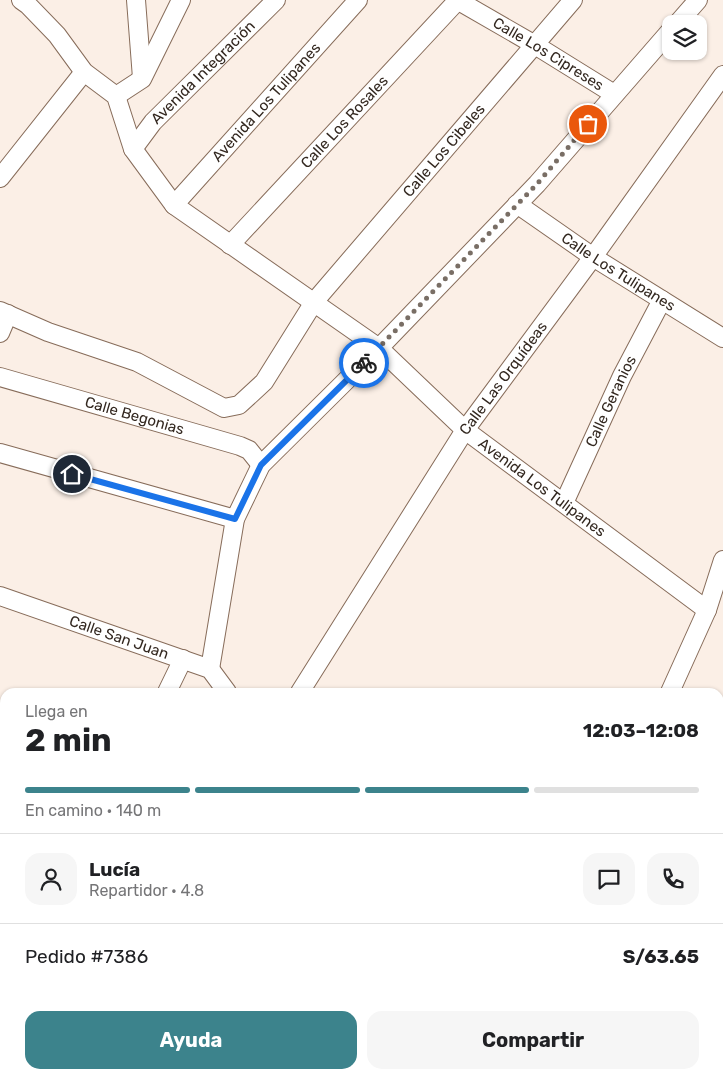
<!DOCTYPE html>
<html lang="es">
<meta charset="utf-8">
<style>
:root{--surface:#fff;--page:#f6f6f6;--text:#202124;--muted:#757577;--line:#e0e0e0;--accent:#3c838c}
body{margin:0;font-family:Rubik,sans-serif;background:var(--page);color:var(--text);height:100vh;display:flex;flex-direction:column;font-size:19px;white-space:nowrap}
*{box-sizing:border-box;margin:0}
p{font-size:16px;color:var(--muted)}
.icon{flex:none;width:28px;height:28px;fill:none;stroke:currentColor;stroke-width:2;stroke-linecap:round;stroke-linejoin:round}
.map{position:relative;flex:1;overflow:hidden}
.drawer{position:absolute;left:0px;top:688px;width:724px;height:391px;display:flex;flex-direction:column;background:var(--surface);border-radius:15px 15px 0 0;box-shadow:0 1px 4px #0004}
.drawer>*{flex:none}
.tools{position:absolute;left:662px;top:15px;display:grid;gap:10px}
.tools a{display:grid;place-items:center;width:45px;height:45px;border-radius:10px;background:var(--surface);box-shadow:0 1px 4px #0004;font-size:25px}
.pin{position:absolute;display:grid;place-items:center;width:42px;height:42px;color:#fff;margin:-21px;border:2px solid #fff;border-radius:50%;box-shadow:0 1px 5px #0007}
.courier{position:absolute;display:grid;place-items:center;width:50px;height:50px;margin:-25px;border:4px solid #1a73e8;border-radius:50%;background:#fff;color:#222;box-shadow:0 1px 6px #0007}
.headline em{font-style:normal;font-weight:700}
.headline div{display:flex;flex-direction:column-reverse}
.headline{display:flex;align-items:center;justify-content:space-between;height:85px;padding:0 25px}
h1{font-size:32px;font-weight:700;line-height:38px}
.bar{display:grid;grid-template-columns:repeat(4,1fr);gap:8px 5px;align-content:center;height:60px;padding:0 25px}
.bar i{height:6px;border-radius:4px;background:var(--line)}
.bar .on{background:var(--accent)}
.bar p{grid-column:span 4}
.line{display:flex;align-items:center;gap:12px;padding:0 25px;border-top:1px solid var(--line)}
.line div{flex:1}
.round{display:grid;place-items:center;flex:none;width:52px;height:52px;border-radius:15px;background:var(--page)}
.action{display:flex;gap:10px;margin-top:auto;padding:10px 25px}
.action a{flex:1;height:58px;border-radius:15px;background:var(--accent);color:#fff;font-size:20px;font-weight:700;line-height:58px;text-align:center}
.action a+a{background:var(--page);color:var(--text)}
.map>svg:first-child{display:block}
</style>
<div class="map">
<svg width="723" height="1078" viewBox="0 0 723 1078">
<rect width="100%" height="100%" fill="#fbefe6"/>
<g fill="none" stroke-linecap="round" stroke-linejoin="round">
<g stroke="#876c5a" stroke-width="20">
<g id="minor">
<path id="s1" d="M21,0L28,5L57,35L84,72L116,96L133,149L174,205L379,348L465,430L707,610"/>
<path d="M136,0L142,78"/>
<path id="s2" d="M457,0L535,45L614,94"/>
<path d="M677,24L698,0"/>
<path d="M116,96L142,79L181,0"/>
<path id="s3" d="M133,149L153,122L276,0"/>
<path d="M0,178L84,72"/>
<path id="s4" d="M517,204L593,257L723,338"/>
<path id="s5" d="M174,205L358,0"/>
<path id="s6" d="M230,245L458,0"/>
<path id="s7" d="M0,311L48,332L137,362L224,408L239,405L264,382L314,302L573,0"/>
<path d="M0,333L8,314"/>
<path id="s8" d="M0,377L240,446L249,450L261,465"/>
<path d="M0,453L235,519"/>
<path id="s9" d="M564,503L622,376L662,300"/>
<path id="s10" d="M0,596L210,669L227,692"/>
<path d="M210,669L235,519L261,465L379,348L537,184L671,30"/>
<path d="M167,692L183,659"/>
<path id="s11" d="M300,692L465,430L593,257L723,75"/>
<path d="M670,692L707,610L723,560"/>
<path d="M719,784L723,786"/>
<path d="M719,957L723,959"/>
<path d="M0,1048L5,1037"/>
<path d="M685,1074L693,1078"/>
<path d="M510,1078L511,1074"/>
</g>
</g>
<use href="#minor" stroke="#fff" stroke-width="18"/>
</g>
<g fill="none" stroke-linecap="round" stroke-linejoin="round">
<path stroke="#796e65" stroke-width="5" stroke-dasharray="0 9" d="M364,363L537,184L588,124"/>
<path stroke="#1a73e8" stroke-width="6" d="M72,474L235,519L261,465L364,363"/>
</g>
<g text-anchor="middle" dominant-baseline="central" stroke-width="5" stroke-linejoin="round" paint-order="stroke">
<g font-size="15" fill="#332820" stroke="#fff">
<text stroke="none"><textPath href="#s2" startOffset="106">Calle Los Cipreses</textPath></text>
<text stroke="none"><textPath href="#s3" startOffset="104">Avenida Integración</textPath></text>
<text stroke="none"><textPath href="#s5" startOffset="138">Avenida Los Tulipanes</textPath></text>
<text stroke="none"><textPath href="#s6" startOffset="168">Calle Los Rosales</textPath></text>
<text stroke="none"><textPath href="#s7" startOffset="588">Calle Los Cibeles</textPath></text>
<text stroke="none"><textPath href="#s4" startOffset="122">Calle Los Tulipanes</textPath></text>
<text stroke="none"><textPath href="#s11" startOffset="374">Calle Las Orquídeas</textPath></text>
<text stroke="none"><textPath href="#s9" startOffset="112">Calle Geranios</textPath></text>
<text stroke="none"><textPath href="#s8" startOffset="140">Calle Begonias</textPath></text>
<text stroke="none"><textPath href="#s1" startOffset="726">Avenida Los Tulipanes</textPath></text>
<text stroke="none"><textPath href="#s10" startOffset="126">Calle San Juan</textPath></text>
</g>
</g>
</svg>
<div class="tools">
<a><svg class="icon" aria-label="layers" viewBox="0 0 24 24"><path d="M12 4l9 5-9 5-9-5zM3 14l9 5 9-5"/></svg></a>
</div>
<div class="pin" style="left:588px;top:124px;background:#ea580c"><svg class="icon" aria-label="bag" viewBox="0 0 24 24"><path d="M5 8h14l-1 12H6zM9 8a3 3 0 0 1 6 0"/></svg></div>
<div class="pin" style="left:72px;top:474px;background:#1f2937"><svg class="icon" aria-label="home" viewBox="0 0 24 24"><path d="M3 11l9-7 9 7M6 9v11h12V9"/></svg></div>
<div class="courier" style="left:364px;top:363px"><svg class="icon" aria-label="bike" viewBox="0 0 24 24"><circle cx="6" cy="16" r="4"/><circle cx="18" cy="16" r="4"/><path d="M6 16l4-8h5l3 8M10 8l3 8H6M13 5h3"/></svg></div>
<section class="drawer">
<div class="headline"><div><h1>2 min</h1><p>Llega en</p></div><em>12:03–12:08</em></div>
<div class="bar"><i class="on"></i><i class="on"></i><i class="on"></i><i></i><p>En camino · 140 m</p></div>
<div class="line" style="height:90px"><a class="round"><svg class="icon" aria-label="person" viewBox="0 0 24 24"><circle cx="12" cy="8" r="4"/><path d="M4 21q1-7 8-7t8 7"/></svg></a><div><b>Lucía</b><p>Repartidor · 4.8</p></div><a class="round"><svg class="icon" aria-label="chat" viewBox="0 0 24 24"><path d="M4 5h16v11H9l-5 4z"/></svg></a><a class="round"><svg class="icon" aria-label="phone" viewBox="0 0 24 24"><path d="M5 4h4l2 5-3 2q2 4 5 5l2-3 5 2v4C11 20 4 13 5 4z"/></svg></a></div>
<div class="line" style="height:65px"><div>Pedido #7386</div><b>S/63.65</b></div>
<div class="action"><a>Ayuda</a><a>Compartir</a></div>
</section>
</div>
